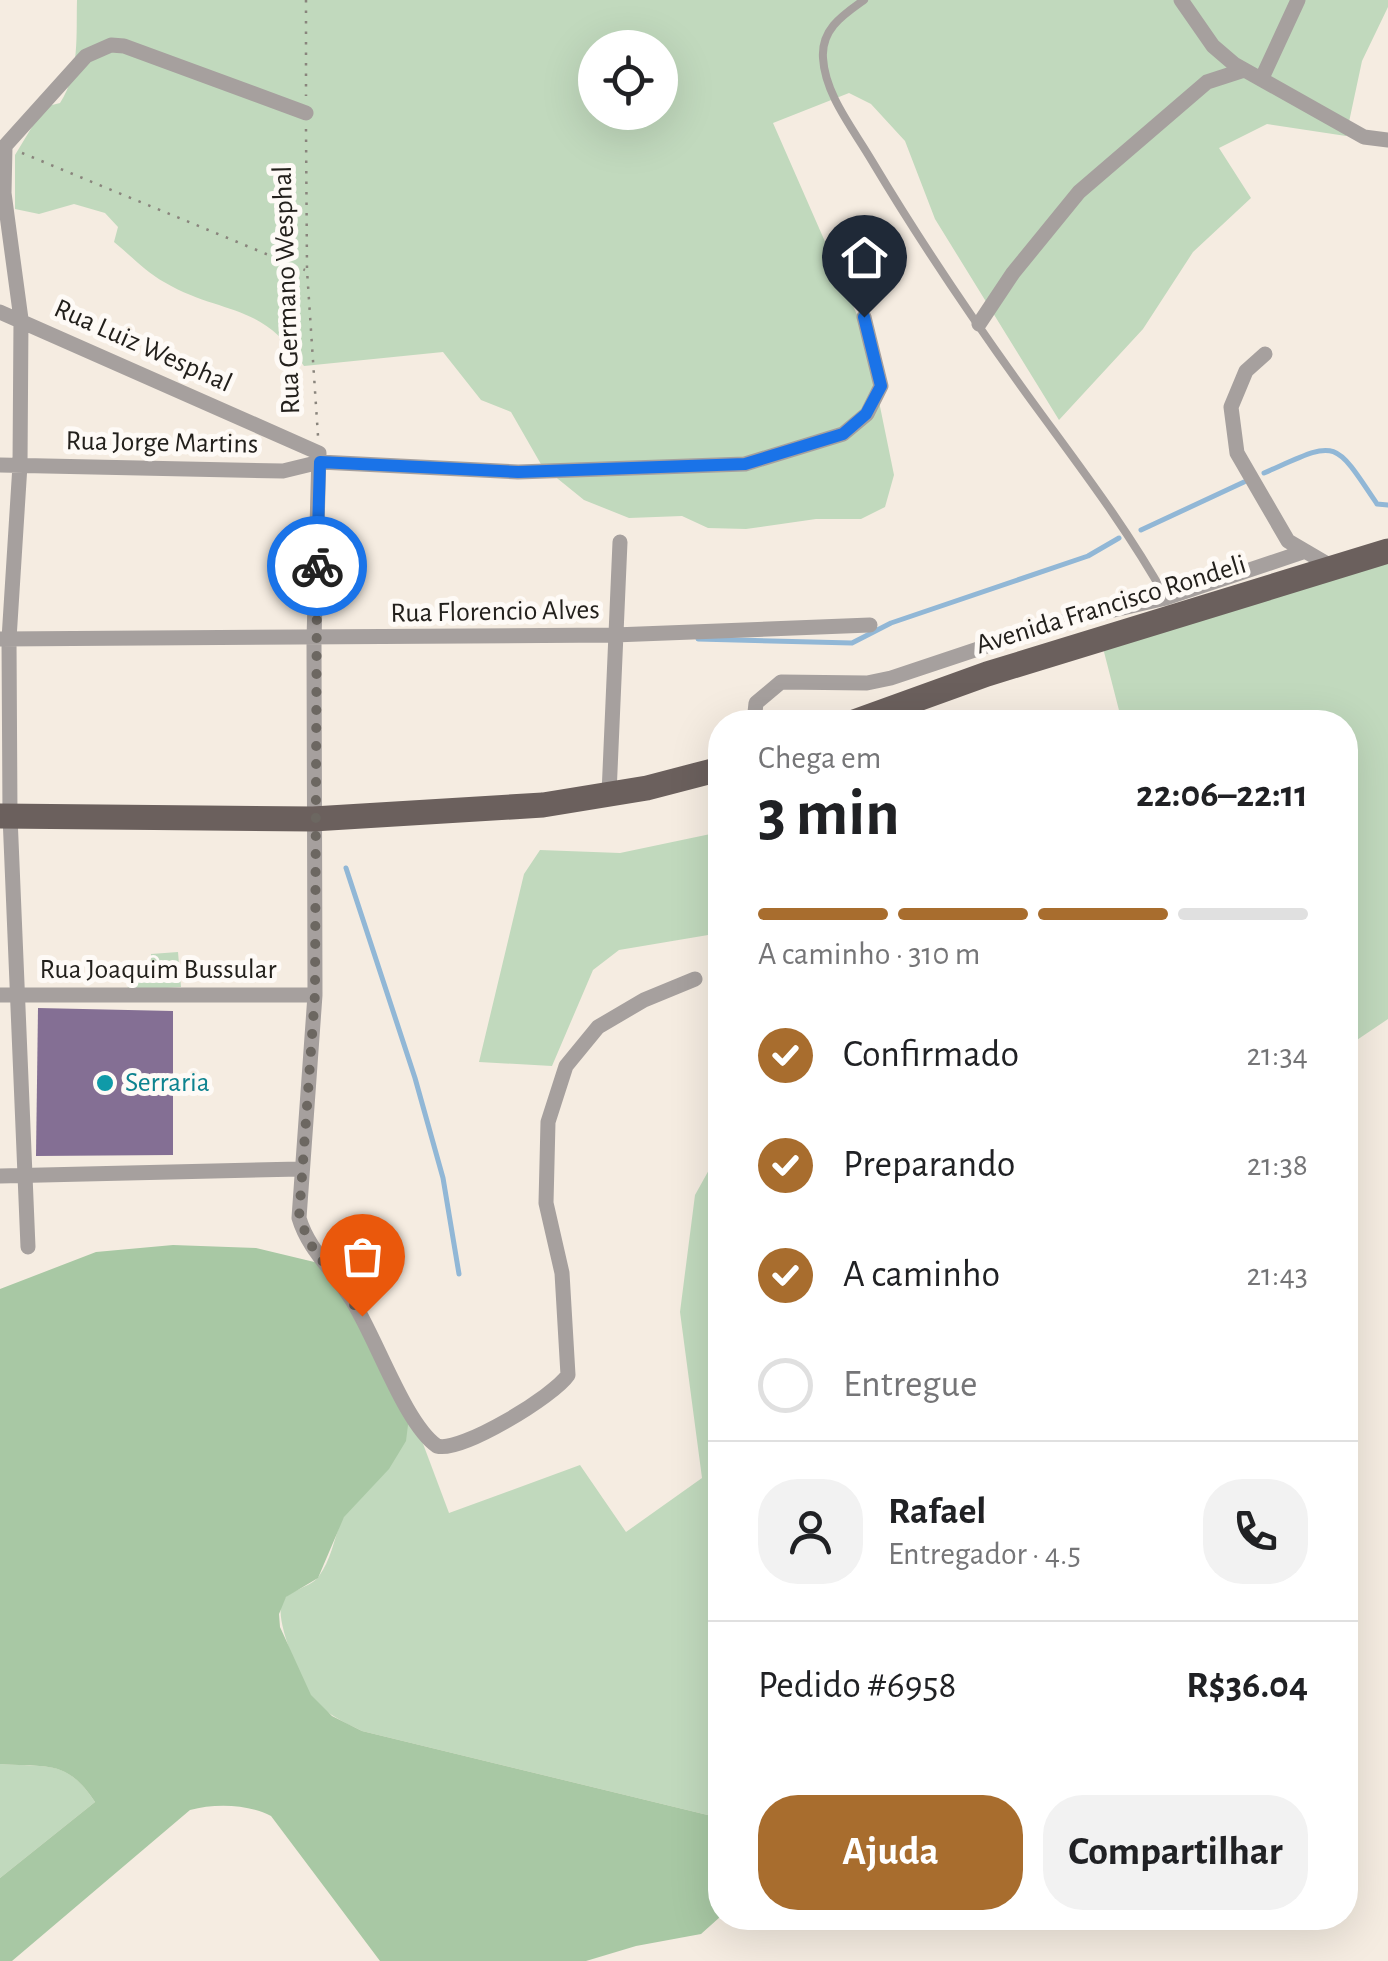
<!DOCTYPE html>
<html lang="pt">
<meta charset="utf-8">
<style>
:root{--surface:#fff;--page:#f2f2f2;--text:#202124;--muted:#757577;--line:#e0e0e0;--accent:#a86d2e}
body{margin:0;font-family:"Alegreya Sans",sans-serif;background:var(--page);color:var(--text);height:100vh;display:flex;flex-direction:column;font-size:38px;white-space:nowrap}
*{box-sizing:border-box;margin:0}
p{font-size:32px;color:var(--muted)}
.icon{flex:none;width:55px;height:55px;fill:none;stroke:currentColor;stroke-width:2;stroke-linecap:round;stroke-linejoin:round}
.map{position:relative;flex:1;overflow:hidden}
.sheet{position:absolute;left:708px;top:710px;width:650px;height:1220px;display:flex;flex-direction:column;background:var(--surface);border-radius:40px;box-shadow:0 10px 40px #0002}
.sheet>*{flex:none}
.tools{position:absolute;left:578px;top:30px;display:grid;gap:20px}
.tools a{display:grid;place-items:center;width:100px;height:100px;border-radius:50%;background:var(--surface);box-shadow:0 10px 40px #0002;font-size:50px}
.pin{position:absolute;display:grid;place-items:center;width:85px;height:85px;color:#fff;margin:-102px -42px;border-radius:50% 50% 50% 0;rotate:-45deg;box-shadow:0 0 10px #0007}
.pin .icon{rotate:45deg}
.courier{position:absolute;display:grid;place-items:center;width:100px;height:100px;margin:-50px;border:8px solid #1a73e8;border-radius:50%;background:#fff;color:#222;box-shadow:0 2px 12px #0007}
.headline em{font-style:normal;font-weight:700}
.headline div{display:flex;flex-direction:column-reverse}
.headline{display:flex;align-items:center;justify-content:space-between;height:170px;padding:0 50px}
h1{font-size:65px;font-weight:700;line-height:75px}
.bar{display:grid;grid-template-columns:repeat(4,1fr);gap:15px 10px;align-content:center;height:120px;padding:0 50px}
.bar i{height:12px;border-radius:8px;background:var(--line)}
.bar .active{background:var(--accent)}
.bar p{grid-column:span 4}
.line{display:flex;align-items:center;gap:25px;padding:0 50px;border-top:2px solid var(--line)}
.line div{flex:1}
.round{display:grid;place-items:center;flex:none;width:105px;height:105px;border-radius:40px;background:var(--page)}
ol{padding:0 50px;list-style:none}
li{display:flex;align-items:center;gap:30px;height:110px}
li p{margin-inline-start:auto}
li .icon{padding:10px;border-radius:50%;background:var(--accent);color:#fff;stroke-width:4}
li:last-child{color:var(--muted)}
li i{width:55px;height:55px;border:5px solid var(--line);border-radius:50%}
.primary-button{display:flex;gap:20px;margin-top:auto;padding:20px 50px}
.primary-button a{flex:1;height:115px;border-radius:40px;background:var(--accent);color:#fff;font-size:40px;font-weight:700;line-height:115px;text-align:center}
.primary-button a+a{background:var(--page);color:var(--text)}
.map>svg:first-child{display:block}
</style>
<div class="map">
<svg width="1388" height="1961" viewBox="0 0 1388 1961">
<rect width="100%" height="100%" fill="#f5ece1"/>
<path fill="#c1d9bd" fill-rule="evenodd" d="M77,0H1388V7L1362,61L1346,136L1267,124L1219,148L1251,198L1193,252L1143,329L1059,420L935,219L905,141L871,104L849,93L773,123L865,333L894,475L885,507L861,519H816L746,529L708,528L682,516L629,518L584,500L542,466L511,412L481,400L443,352L304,366C260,300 222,316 164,282C146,272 130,255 114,242L118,227L105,213L74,204L39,214L15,209V155L44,107L60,103C80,73 76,34 77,0ZM595,48H660V112H595Z
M1388,557V1019L1345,1048V722H1122L1103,648Z
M720,832V933L619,950L593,970L552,1066L479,1062L524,874L540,850L620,853Z
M178,952L181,987L128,991L127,971H151V954Z
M720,1150V1818L362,1731C344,1722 323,1713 311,1696C301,1680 274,1620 282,1602C289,1589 311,1588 319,1576C332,1559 334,1536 343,1518C370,1469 401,1479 410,1409L449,1513L580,1465L626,1532L702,1478L680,1312L695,1195Z
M0,1764C47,1768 66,1758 95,1802L0,1878Z"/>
<path fill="#a8c8a4" d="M173,1245L256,1248L331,1266L410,1409L406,1441L389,1469L344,1517L318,1578L286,1597L279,1614L280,1627L311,1695L332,1716L362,1731L720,1818V1917L701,1934L636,1946L586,1961H380L271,1816C248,1804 215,1803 190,1810L12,1961H0V1878L95,1802C66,1758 46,1768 0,1764V1289L96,1252Z"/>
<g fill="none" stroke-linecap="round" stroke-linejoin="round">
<path stroke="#91b7d6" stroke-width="5" d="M1264,473C1337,441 1332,436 1377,504L1388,505
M1141,530L1244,482
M698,639L852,643L891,623L1088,556L1119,538
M346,868L415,1078L443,1178L459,1274"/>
</g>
<path fill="#846f94" d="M38,1008L173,1011V1155L36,1156Z"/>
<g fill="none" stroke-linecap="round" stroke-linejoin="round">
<path stroke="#89847c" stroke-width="2.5" stroke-dasharray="2.5 8" stroke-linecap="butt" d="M306,0V96
M306,129L307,270L318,436
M22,153L305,270"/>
<path stroke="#a6a09e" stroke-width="8" d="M864,0C843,15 821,29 823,58C825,95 854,130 872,161C924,248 982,333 1042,415C1086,475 1129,532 1166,598"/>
<path stroke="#a6a09e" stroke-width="15" d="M1181,0L1213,46L1234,64L1364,137L1388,140
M1262,78L1298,0
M0,312L319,453L314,639L315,995L299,1218C308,1249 333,1270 350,1297C375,1334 404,1423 437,1446C461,1453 554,1396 568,1375L562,1273L546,1203L548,1122L566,1066L598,1027L644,1000L695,979
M979,324L1013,273L1079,192L1207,82L1244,70
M1265,354L1246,371L1231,407L1237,453L1288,541L1334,568
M0,465L283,471L320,462L518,472L745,464L843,434L867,414L881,386L864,317
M0,639L614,635L870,625
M754,722L756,703L781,682L867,683L891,678L1053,624L1166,598L1303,552
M609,794L620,542
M0,995H315
M0,1176L300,1169
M28,1247L10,816L9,639L20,465L21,319L4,193L5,146L86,56L111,45L124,46L306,113"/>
<path stroke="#6b605d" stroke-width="25" d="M854,722L987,674L1388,551
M0,816L313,819L543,805L647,788L720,769"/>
</g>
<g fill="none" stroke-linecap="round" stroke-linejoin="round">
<path stroke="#6c6761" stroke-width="10" stroke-dasharray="0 18" d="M317,566L315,994L299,1218L311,1245L362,1316"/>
<path stroke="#1a73e8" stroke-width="12" d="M317,566L320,462L518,472L745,464L843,434L866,414L881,386L864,317"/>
</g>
<circle fill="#0f9aa8" stroke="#fefaf6" stroke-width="4" cx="105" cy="1083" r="10"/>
<g text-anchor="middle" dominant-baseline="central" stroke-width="10" stroke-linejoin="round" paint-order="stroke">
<g font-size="28" fill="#23201c" stroke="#fefaf6">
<text transform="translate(287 290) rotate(-92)">Rua Germano Wesphal</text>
<text transform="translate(143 346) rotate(24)">Rua Luiz Wesphal</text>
<text transform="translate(162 443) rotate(1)">Rua Jorge Martins</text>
<text transform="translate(1111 605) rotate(-17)">Avenida Francisco Rondeli</text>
<text transform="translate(495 612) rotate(-1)">Rua Florencio Alves</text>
<text x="158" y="970">Rua Joaquim Bussular</text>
</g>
<g font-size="28" fill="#0d838f" stroke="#fefaf6" text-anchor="start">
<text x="125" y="1083">Serraria</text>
</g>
</g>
</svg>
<div class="tools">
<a><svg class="icon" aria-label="locate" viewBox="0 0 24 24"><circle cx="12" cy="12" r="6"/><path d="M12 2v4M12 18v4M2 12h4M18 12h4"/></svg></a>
</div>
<div class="pin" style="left:362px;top:1316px;background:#ea580c"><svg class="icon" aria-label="bag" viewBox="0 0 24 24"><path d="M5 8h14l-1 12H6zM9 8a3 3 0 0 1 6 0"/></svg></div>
<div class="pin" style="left:864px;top:317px;background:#1f2937"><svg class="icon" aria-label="home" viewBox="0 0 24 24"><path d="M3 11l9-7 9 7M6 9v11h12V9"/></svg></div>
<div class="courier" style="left:317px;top:566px"><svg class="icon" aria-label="bike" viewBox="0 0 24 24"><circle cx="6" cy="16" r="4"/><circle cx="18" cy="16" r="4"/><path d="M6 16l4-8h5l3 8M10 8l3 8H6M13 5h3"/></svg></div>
<section class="sheet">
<div class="headline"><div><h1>3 min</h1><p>Chega em</p></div><em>22:06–22:11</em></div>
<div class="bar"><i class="active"></i><i class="active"></i><i class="active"></i><i></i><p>A caminho · 310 m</p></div>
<ol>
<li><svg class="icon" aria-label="check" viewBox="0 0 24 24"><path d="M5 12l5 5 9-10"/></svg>Confirmado<p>21:34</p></li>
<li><svg class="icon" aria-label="check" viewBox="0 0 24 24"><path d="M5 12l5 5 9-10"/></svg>Preparando<p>21:38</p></li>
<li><svg class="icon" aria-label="check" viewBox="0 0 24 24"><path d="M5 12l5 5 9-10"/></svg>A caminho<p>21:43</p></li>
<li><i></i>Entregue</li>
</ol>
<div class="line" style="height:180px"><a class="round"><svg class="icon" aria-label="person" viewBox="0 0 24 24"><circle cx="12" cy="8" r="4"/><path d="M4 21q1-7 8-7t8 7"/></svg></a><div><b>Rafael</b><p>Entregador · 4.5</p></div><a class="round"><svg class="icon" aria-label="phone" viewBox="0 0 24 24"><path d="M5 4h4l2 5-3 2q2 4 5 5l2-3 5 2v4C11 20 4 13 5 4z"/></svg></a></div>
<div class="line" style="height:130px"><div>Pedido #6958</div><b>R$36.04</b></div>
<div class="primary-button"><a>Ajuda</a><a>Compartilhar</a></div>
</section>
</div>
